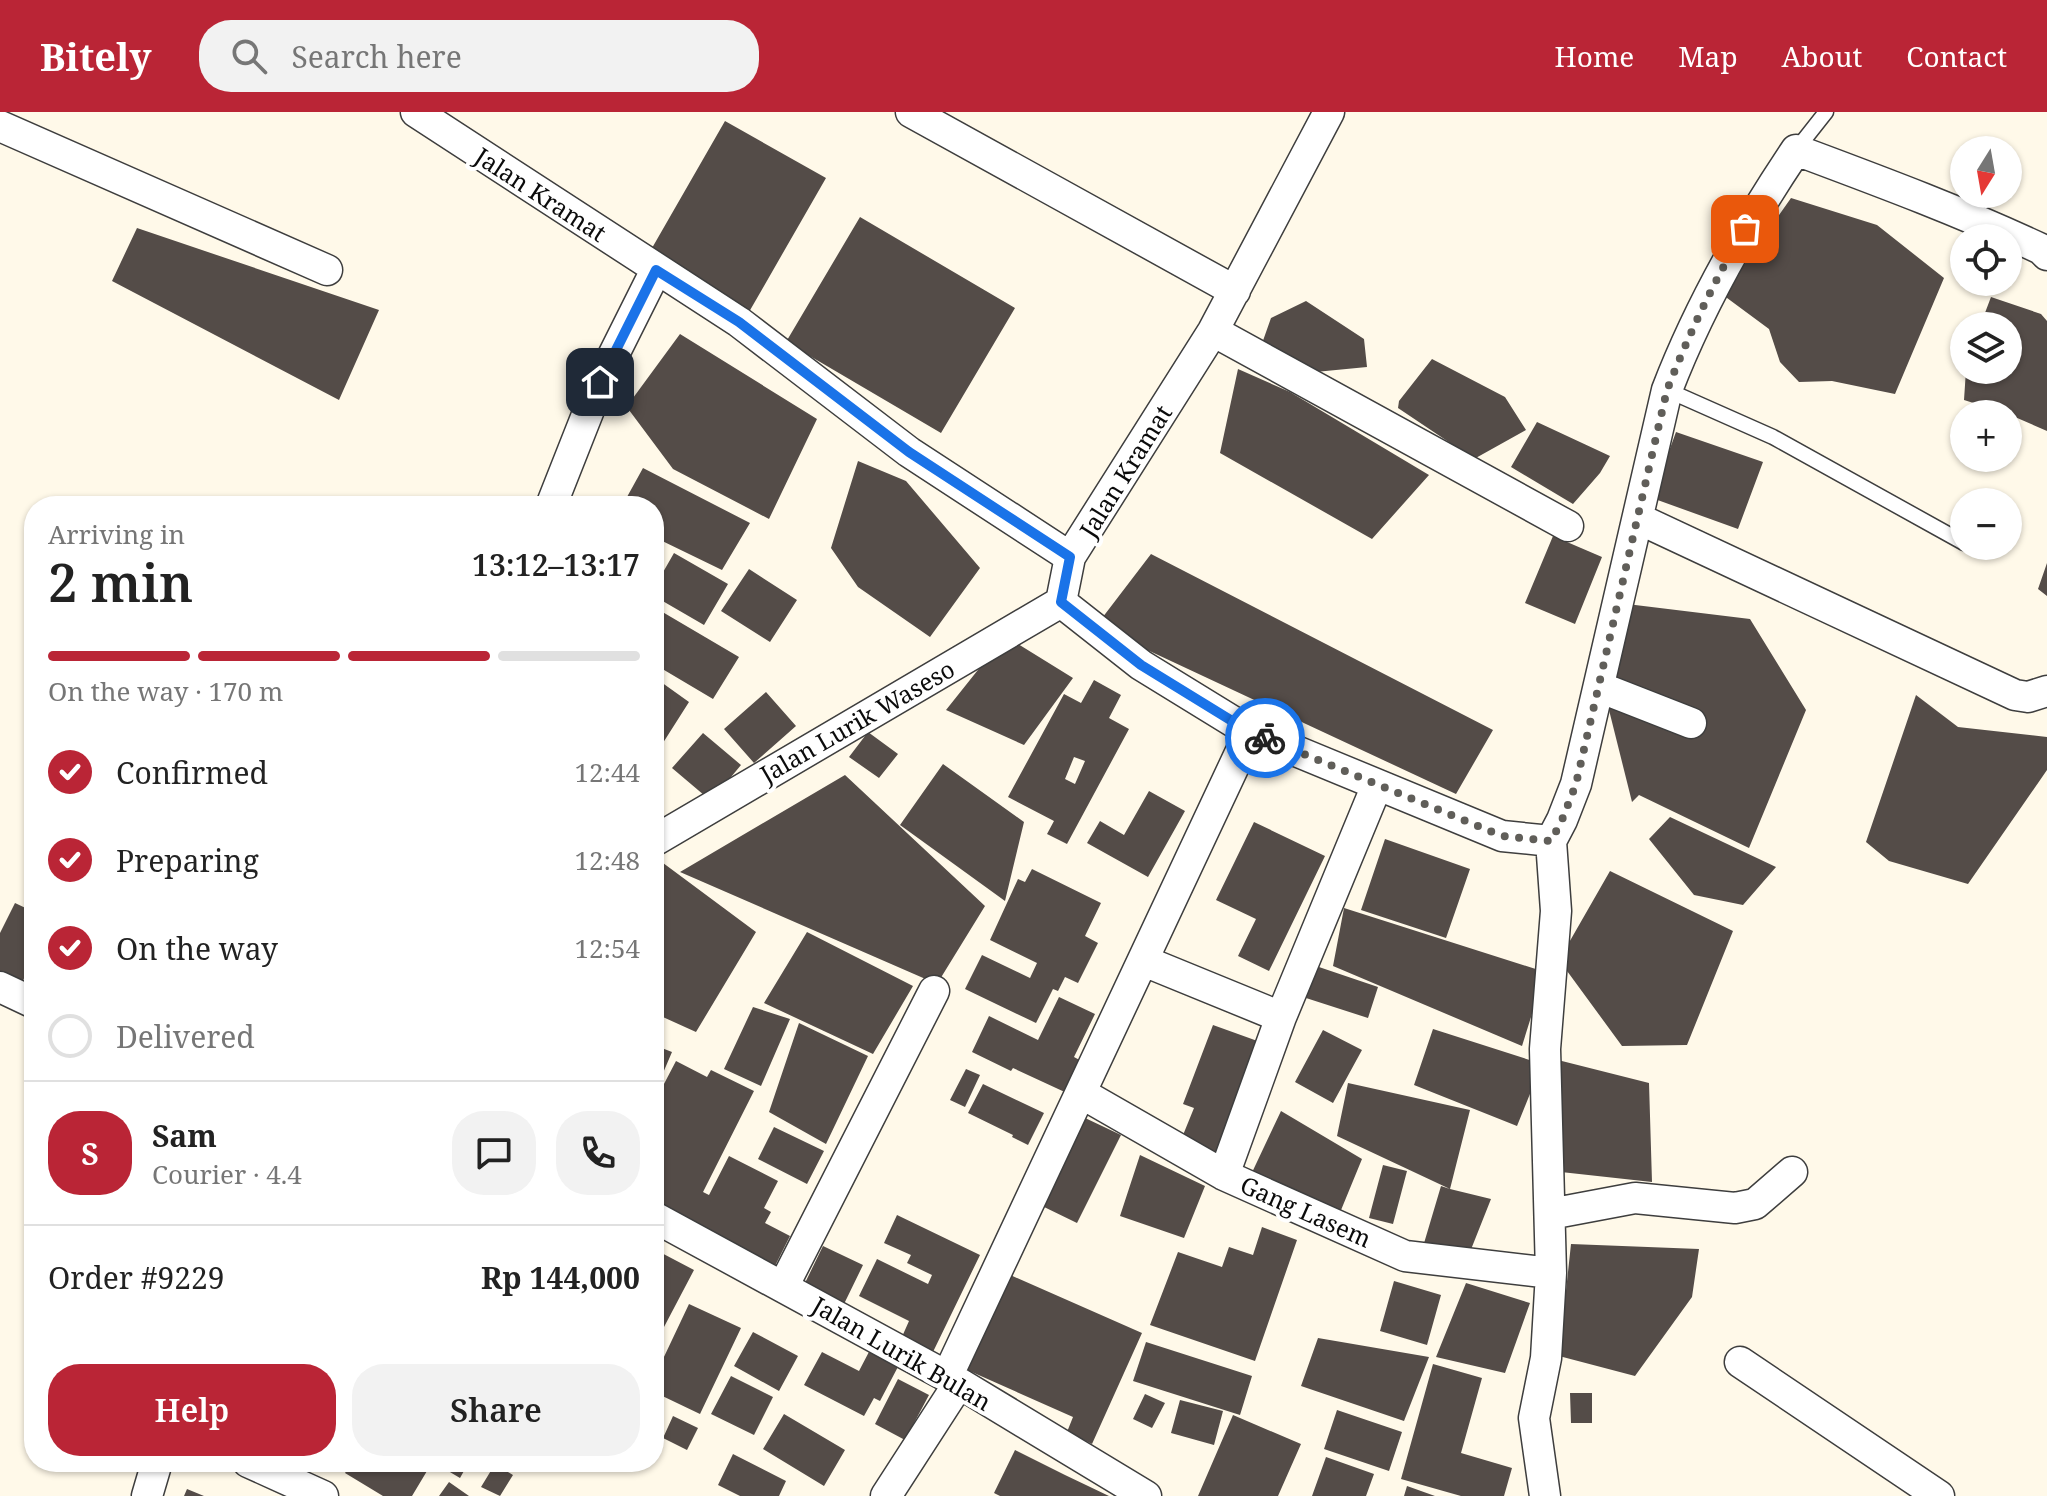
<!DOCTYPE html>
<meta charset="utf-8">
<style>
:root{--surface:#fff;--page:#f2f2f2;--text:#222;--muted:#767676;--line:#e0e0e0;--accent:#ba2536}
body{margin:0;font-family:"Noto Serif",serif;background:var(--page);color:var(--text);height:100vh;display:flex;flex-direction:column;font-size:30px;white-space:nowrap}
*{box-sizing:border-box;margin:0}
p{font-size:26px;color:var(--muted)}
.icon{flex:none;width:44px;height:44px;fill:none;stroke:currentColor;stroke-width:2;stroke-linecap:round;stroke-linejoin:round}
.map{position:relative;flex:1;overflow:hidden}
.panel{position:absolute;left:24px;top:384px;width:640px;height:976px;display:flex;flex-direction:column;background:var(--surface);border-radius:32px;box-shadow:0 2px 6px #0004}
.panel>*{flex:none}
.needle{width:52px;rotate:191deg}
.fabs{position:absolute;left:1950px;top:24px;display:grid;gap:16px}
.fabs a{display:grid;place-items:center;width:72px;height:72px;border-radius:50%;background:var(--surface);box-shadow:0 2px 6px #0004;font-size:40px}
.pin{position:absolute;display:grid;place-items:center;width:68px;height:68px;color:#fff;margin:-34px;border-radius:16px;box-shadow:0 4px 12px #0006}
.courier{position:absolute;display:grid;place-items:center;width:80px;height:80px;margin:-40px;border:6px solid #1a73e8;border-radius:50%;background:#fff;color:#222;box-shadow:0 2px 10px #0007}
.overview em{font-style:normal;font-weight:600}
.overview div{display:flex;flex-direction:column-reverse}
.overview{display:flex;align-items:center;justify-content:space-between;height:136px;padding:0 24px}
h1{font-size:52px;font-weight:600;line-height:60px}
.bar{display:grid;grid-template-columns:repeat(4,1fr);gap:12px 8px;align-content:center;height:96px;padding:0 24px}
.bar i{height:10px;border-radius:6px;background:var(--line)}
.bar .active{background:var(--accent)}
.bar p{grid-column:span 4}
.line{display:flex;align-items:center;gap:20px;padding:0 24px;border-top:2px solid var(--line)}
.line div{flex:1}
.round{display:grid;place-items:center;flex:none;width:84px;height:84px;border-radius:32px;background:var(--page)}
ol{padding:0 24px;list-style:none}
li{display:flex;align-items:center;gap:24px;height:88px}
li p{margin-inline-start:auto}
li .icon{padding:8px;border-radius:50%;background:var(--accent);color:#fff;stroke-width:4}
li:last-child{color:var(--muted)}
li i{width:44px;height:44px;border:4px solid var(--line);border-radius:50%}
.button{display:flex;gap:16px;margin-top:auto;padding:16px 24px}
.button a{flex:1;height:92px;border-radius:32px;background:var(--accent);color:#fff;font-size:32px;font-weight:600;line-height:92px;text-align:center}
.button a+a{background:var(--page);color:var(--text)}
header{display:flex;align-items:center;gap:48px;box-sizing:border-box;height:112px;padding:0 40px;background:var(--accent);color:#fff}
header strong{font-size:38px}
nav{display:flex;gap:44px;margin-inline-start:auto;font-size:28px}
.search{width:560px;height:72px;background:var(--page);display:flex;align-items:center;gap:20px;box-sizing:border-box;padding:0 28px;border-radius:32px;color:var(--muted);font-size:30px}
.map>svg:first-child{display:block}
</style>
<header>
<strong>Bitely</strong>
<div class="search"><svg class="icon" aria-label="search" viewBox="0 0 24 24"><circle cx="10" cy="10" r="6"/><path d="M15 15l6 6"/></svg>Search here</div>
<nav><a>Home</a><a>Map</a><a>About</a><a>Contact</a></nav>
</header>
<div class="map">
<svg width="2047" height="1384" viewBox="0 0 2047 1384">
<rect width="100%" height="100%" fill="#fff9e9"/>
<path fill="#544c48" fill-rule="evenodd" d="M725,9L826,66L749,200L648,143Z
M1791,86L1877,113L1944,166L1895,282L1832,269L1799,270L1780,250L1769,217L1723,183Z
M860,105L1015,196L941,321L786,230Z
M137,116L379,198L339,288L112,169Z
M1991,185L2041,202L2047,209V319L2008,302L1964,288L1966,258H2008V214H1980Z
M1306,189L1364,227L1367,255L1305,261L1259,240L1271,206Z
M680,222L817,307L769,407L673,357L629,298L633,286Z
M1432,247L1505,285L1526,318L1474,347L1398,296L1399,289Z
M1238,257L1290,280L1429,363L1372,427L1220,341Z
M1537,310L1610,344L1600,361L1573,392L1511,355Z
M1676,320L1763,350L1738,417L1652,386Z
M858,349L906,369L980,456L930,525L858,475L831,436Z
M643,356L750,411L722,458L654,425V394H622Z
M1553,424L1602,445L1575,512L1525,491Z
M674,441L728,472L704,513L654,484V476Z
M1151,442L1493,618L1456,682L1096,514Z
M2047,451V484L2038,477Z
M749,457L797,488L770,530L721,499Z
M1627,492L1750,507L1806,598L1749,736L1639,683L1632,690L1609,598Z
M654,495L739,545L713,587L654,552Z
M1005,524L1073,566L1024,633L946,598Z
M654,565L689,590L654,645Z
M1094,568L1121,583L1109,606L1129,617L1067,732L1047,722L1054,709L1008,685L1064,582L1081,591ZM1074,645L1085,649L1075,672L1065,667Z
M766,580L796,614L754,651L724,617Z
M1916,583L1958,615L2047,625V658L1968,772L1889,749L1866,730Z
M868,620L898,642L879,666L849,645Z
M703,621L741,653L711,689L672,656Z
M943,652L1024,710L1005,789L900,713Z
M845,663L985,794L937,872L680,760Z
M1149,679L1185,699L1148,765L1087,731L1100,709L1124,723Z
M1670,705L1776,755L1743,793L1694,783L1649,727Z
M1254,710L1325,744L1269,859L1238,844L1256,807L1216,788Z
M1385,727L1470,757L1446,826L1361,798Z
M655,745L756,820L696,920L654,901Z
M1032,757L1101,791L1085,824L1098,831L1078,871L1065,865L1058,879L1053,877L1036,911L965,877L982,843L1030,866L1037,851L990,828L1018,767L1025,770Z
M1610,759L1733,819L1687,933L1622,934L1559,848Z
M15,791L34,800V845L20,875L0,865V821Z
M1344,796L1545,860L1522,934L1333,854Z
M807,820L913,874L873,942L764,891Z
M1316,854L1378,875L1368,906L1306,886Z
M1059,885L1095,902L1074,945L1085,951L1069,982L1013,956L1011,959L972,940L989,904L1038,928Z
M753,895L790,907L761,974L724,957Z
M799,911L868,944L826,1032L769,1000Z
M1213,913L1263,931L1221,1042L1181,1028L1194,996L1183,992Z
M1433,917L1542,952L1517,1014L1414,973Z
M1323,918L1362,938L1333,991L1295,970Z
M654,933L672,940L654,982Z
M1546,945L1649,971L1652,1070L1561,1060Z
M676,949L707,965L711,958L754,979L703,1080L709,1083L729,1044L778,1069L764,1096L771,1100L765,1111L790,1124L772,1160L654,1100V991Z
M966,957L980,963L965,995L950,988Z
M1348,971L1470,998L1450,1077L1491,1087L1468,1145L1422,1138L1441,1074L1450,1077L1337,1024Z
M983,972L1044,1001L1028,1033L1012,1025L1013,1023L968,1001Z
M1281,999L1362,1047L1339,1103L1248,1069Z
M1083,1005L1121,1023L1077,1111L1040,1093Z
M774,1015L824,1039L807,1072L758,1047Z
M1140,1043L1205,1074L1184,1126L1120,1104Z
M1383,1053L1407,1059L1393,1112L1369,1106Z
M897,1103L980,1143L932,1242L901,1227L909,1209L859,1184L877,1147L928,1172L932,1163L907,1151L911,1143L884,1131Z
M1262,1115L1297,1128L1255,1249L1150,1213L1178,1140L1222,1155L1229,1135L1253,1143Z
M1571,1132L1699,1137L1692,1185L1635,1264L1559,1244Z
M823,1134L863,1153L844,1192L804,1173Z
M654,1137L694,1158L654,1234Z
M1008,1162L1142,1221L1092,1332L1067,1320L1073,1305L965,1257Z
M1394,1169L1441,1183L1427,1233L1380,1219Z
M1466,1171L1530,1191L1505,1261L1436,1245Z
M689,1192L741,1216L700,1302L654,1280V1266Z
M753,1220L798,1244L779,1279L734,1254Z
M1318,1226L1429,1245L1404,1309L1301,1274Z
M1146,1230L1252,1264L1240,1303L1133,1269Z
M871,1236L900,1251L880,1289L874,1286L864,1304L804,1273L822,1240L859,1259Z
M1433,1252L1482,1266L1461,1341L1512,1356L1504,1384H1461L1401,1367Z
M731,1264L773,1285L754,1323L711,1302Z
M898,1267L929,1283L905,1328L875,1312Z
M1570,1281H1592V1311H1571Z
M1145,1282L1165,1291L1152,1316L1133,1307Z
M1180,1288L1223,1299L1214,1333L1171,1321Z
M1337,1298L1402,1320L1389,1359L1324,1337Z
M784,1302L845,1338L824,1374L763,1337Z
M1233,1303L1301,1332L1278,1384H1198Z
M673,1304L698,1316L687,1338L663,1326Z
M1015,1338L1065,1363L1109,1384H1000L994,1381Z
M733,1342L786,1369L779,1384H740L718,1373Z
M1326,1345L1374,1362L1366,1384H1312Z
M352,1350H413L427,1359L412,1384H383L345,1361Z
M433,1350H469L460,1366Z
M495,1352L513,1363L500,1384L481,1375Z
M449,1370L469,1384H439Z
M1407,1374L1435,1384H1404Z
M187,1377L204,1384H184Z"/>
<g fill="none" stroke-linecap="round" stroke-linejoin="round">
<g stroke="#3e3e3e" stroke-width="17">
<path id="service" d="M1796,38L1826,0
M1667,278L1773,325L1964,431"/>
</g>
<g stroke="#3e3e3e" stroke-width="33">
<path id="minor" d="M416,0L739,210L909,340L1070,445L1213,219L1329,0
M911,0L1235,179
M0,14L327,158
M1213,219L1568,414
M551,394L600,270L656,158
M1639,407L2015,583L2028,585L2047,579
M1070,445L1061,490L1141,553L1250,620L1502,724L1551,729
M1599,575L1691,611
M654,729L1061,490
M1144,849L1281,905L1377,673
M0,875L34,891
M1081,981L1224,1063L1405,1144L1551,1161
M1224,1063L1281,905
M1550,1102L1635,1086L1735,1096L1755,1092L1792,1060
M654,1105L959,1271L1146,1384
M784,1173L934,879
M1740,1250L1939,1384
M947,1265L1250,620
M248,1350L323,1384
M147,1384L157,1350
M886,1384L959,1271
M1545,1384L1534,1306L1546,1246L1551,1161L1545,937L1556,799L1551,729L1562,708L1576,672L1667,278C1700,192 1745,114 1796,38C1879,69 1960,99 2041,137L2047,143"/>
</g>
<use href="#service" stroke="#fff" stroke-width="14"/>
<use href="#minor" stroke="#fff" stroke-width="30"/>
</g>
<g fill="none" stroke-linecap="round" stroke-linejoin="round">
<path stroke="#605e59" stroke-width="8" stroke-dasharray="0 14.4" d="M1265,626L1502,724L1551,729L1562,708L1576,672L1667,278C1689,222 1714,169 1745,117"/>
<path stroke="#1a73e8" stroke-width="10" d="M600,270L656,158L739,210L909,340L1070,445L1061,490L1141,553L1250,620L1265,626"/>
</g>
<g text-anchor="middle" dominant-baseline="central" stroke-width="8" stroke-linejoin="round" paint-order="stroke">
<g font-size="24" fill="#0b0b0b" stroke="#fff">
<text transform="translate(541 82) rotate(33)">Jalan Kramat</text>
<text transform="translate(1125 359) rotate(-58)">Jalan Kramat</text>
<text transform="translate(857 609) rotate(-30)">Jalan Lurik Waseso</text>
<text transform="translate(1306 1099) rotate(24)">Gang Lasem</text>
<text transform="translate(902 1241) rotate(30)">Jalan Lurik Bulan</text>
</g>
</g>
</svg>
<div class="fabs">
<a><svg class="needle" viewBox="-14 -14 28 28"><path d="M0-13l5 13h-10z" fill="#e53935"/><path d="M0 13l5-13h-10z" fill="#767676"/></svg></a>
<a><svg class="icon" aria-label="locate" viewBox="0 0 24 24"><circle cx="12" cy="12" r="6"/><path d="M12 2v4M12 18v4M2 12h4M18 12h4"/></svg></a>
<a><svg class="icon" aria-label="layers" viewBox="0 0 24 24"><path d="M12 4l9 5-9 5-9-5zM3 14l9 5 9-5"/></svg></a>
<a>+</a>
<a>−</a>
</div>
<div class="pin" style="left:1745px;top:117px;background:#ea580c"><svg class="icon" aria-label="bag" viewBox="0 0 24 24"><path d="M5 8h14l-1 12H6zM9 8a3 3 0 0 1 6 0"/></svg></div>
<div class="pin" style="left:600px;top:270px;background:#1f2937"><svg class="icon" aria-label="home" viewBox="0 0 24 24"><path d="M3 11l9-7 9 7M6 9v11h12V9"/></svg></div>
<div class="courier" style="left:1265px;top:626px"><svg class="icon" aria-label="bike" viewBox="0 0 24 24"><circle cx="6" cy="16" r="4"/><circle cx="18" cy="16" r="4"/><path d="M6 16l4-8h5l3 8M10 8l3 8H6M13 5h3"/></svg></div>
<section class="panel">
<div class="overview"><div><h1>2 min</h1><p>Arriving in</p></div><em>13:12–13:17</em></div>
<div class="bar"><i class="active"></i><i class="active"></i><i class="active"></i><i></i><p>On the way · 170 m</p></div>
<ol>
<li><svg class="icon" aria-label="check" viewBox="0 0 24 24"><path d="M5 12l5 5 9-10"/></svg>Confirmed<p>12:44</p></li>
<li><svg class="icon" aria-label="check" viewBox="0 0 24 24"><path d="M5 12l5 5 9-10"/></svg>Preparing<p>12:48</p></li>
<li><svg class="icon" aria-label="check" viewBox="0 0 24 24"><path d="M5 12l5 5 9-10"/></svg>On the way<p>12:54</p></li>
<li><i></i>Delivered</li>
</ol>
<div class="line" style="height:144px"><b class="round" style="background:var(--accent);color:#fff">S</b><div><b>Sam</b><p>Courier · 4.4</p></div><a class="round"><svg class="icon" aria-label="chat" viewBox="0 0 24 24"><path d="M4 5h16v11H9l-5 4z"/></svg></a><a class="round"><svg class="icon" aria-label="phone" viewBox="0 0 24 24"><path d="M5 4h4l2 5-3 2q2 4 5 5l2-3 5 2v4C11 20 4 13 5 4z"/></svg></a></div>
<div class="line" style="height:104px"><div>Order #9229</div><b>Rp 144,000</b></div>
<div class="button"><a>Help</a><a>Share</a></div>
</section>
</div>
